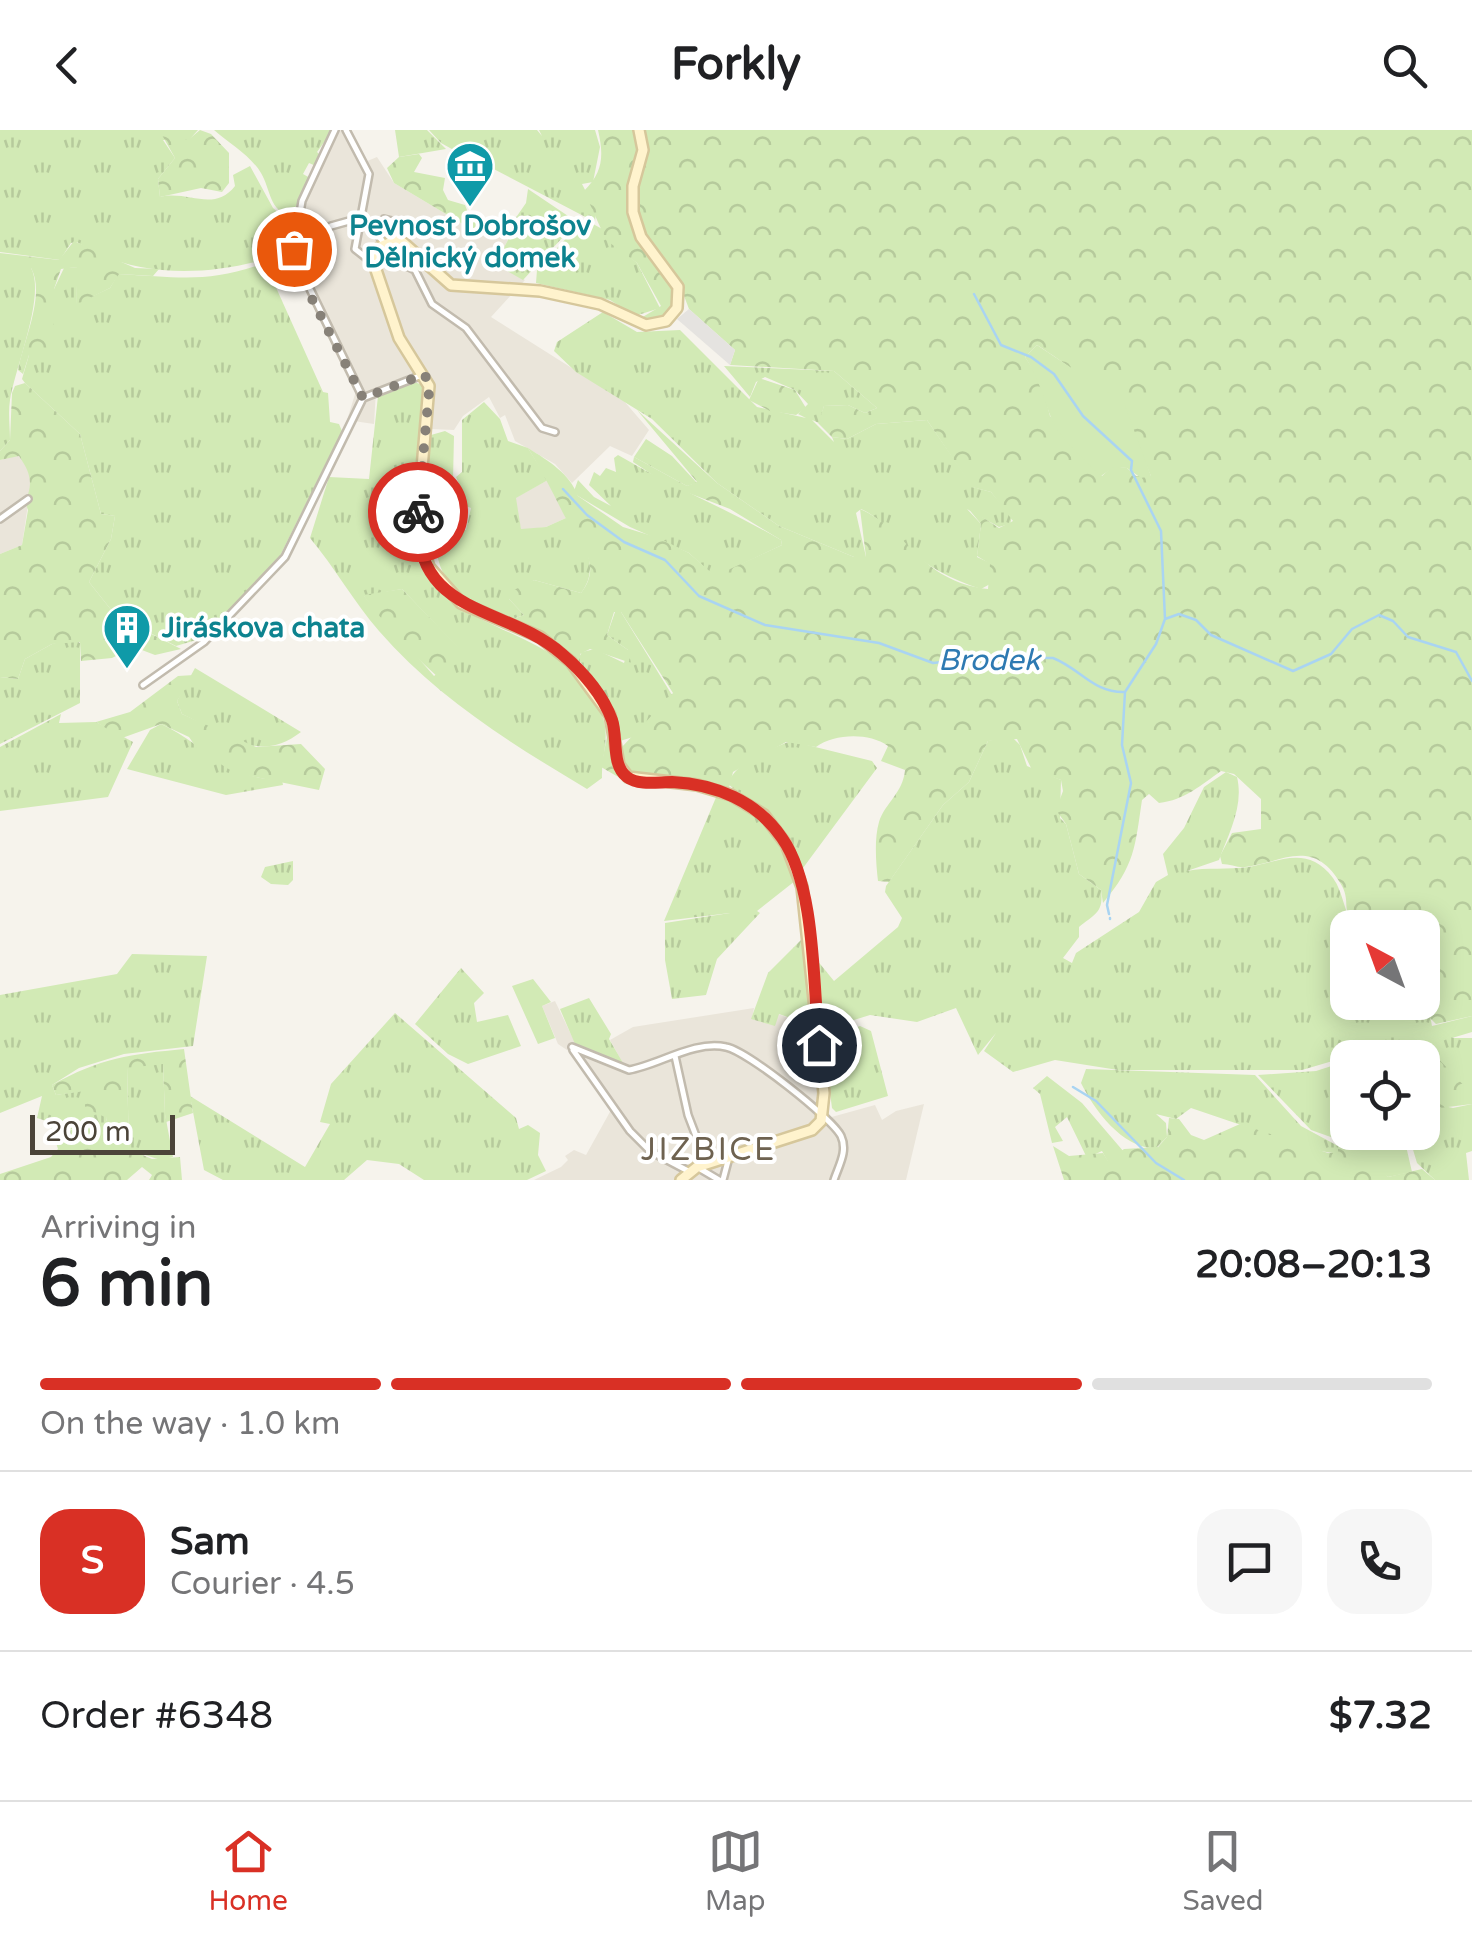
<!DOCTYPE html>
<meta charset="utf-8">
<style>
:root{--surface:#fff;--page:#f6f6f6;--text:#202124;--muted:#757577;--line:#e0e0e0;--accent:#d93025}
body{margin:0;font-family:"Varela Round",sans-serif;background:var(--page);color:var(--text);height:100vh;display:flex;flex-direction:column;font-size:38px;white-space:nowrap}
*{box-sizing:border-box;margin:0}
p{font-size:32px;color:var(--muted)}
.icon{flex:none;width:55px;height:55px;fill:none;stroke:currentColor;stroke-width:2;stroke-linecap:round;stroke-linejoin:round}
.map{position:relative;height:1050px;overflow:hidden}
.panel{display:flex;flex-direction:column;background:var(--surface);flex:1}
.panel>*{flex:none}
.needle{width:65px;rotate:319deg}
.fabs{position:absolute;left:1330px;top:780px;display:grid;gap:20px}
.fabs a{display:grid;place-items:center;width:110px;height:110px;border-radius:20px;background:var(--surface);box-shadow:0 5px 25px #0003;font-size:50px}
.scale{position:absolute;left:30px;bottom:25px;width:145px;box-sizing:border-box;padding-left:10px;border:5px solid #4b4439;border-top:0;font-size:28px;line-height:35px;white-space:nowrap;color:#4b4439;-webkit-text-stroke:8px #fff;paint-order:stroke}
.pin{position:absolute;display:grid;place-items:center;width:85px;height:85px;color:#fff;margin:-42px;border:5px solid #fff;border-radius:50%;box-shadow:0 2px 10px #0007}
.courier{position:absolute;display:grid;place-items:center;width:100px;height:100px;margin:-50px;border:8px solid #d93025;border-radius:50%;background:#fff;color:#222;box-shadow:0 2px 12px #0007}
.overview em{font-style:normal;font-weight:700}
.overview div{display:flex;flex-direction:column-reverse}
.overview{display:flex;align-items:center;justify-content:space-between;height:170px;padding:0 40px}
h1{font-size:65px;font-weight:700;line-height:75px}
.bar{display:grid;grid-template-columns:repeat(4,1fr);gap:15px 10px;align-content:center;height:120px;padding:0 40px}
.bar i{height:12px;border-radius:8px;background:var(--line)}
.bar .current{background:var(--accent)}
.bar p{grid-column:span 4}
.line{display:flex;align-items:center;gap:25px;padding:0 40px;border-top:2px solid var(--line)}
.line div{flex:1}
.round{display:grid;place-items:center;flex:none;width:105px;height:105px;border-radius:30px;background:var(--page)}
header{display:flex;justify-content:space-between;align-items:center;height:130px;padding:0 40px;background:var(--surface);font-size:45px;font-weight:700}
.tab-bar{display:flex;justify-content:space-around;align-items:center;height:140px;border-top:2px solid var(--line);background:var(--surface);font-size:28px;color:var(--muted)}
.tab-bar a{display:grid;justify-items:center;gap:5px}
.tab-bar .current{color:var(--accent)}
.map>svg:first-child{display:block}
</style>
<header><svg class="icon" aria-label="back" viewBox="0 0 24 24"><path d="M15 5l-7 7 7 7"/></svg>Forkly<svg class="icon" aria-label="search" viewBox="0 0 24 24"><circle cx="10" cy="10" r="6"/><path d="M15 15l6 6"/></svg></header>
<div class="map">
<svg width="1472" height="1050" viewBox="0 0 1472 1050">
<defs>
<pattern id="grass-tufts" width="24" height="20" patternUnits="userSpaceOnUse" patternTransform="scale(2.5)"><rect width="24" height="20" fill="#d2eab5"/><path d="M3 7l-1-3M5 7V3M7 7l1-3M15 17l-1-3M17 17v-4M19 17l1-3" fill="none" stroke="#b6ca9c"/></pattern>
<pattern id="forest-crowns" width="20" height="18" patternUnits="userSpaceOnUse" patternTransform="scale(2.5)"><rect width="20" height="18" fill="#d2eab5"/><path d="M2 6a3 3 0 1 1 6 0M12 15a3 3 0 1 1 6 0" fill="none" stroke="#b6ca9c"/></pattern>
</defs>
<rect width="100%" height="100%" fill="#f6f3ec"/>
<path fill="#eae5da" d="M335,0H346L365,32L377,27L394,53L471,99L508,110L495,134L525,150L491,187L624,271L649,300L632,326L610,316L572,353L555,334L515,311L505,285L500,288L489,267L463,286L454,300L431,299L433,257L425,237L376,260L374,294L347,290L357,258L290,129L302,71Z
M19,325L30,342L31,354L22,415L0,424V330Z
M548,350L566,388L546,397L521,400L515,368Z
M555,871L578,919L625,937L610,910L633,897L754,878L752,889L778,884L797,891L815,902L828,988L875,975L882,990L896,981L924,974L906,1050H534L561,1037L568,1030L565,1026L574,1020L586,1025L611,980L573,924L558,914L542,876Z"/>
<path fill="url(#grass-tufts)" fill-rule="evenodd" d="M0,0H198L189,10H163L175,28L158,49L160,67C188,60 214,83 235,56L233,45L250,36L273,78L289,92L264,91L263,130C200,147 132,147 77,112L71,113L60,130L0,122Z
M214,0H333L317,22L321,26L316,36L309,33L303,44L310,48L291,86C269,81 271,60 261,43C251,26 229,13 214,0Z
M395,0H427L446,19L399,27Z
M429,0H537L542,6L539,0H595L600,17L593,52L582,54L596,81L595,92L486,35L481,22L477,33L441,13Z
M528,59L577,92L523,150L495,134L508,110L506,102L526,73Z
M584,89L604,100V105L637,133L660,178L635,186L610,170L536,153L537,140Z
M265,133L323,262L328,263L330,292L339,294L342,301L279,428L203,508L176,516L116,486L89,452L111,409L115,386L101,384L80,304L25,253L22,249L29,225H54V159L64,138L78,137L76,174L110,158L118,144C178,147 207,154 265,133Z
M0,138H31C46,165 15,238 10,270C8,283 10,297 10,310L0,321Z
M603,182L637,202L680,200L757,277L806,288L798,284L808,274L795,260L765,247L756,252L750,267L724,236L834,241L877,278L865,283L848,275L824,276L819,293L812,290L834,312L832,307L847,309L876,294L927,290L973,357L991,362L1012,387L1010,394L999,397L967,379L981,394L977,427L990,433V454L981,459C951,449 927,437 903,415C888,401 881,388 861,379L856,383L866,427H854L779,396L717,353L652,289L576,242L554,221L557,212Z
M412,251L425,256C422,291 422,328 416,363C414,375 410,388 411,401C421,512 571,485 603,588C610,610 601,627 602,648L587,659C512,614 437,568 379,501C354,472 335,438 310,408L329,347L369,349L378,266ZM402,459L463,523L434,546L364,466Z
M484,272L500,289L508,311L528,318L548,350L516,368L521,399L546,397L566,388C584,409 601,437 581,463L534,450L509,469L524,485L510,490C476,478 441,460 437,422L433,433L422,394L431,305L445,301L454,306L453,350L465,367L456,347L462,342V290ZM452,361V371L471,378L466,400L445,396L441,389Z
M646,309L672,326L697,353L687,356L634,327Z
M618,325C672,357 728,379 781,410L782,415L715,447L689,423L630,397L578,366L574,361L578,350L594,367L611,376L589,355L594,342L600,346L606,338L616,342L614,328Z
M615,482H621L672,565L633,607L620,611L606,565L578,529L582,522L595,519L624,533L628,520L607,505Z
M73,509L80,513V573L0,614V547L18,549L25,529L52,514Z
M195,538L301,602C258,635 225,604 182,584L177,571Z
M61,584L59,593L96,592L133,612L108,667L0,681V617Z
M161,594C206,615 227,650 282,650L283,655L226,665L127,639L150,600Z
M1011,606L1020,615L1027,636L1061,650L1060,688L1066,694L1079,744L1101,760C1104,783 1094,784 1079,797V807L1063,828L1072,833L1076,823L1139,782L1156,752L1168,745L1163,724L1184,698L1204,657L1226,642L1237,647C1244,676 1229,703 1219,730L1187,741C1207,737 1228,740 1249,737C1281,731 1308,715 1333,748C1344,763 1343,782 1355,797L1348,798V872H1422L1423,847L1432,896L1472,886V902L1452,908H1472V965L1428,921L1430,973L1453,978L1472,974V1021L1466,1023L1469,1050H1435L1417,1033L1408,1003L1422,1002V928L1358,927L1429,912L1387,915L1302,940H1118L1055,930L1013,942L984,921L996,903L978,925L956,878L917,892L870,885L822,900L816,829L834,851L898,797L902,788L885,762L886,756L943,675L969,652L988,611Z
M791,611L872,631L877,638L803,738L778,695L728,654C735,632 770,619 791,611Z
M717,665C752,675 796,713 795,751L757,781L760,783L717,829L706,865L672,869L665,830V793L730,783L664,791Z
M293,731V750L288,755L271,754L261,747L265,737Z
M803,808L810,872L796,890L779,884L775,896L751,889L768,843Z
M132,824L207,826L193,916L124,924L79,938L52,955L56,965L86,960L107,988L101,1009L37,988L42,966L0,983V865L117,844Z
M461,838L484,863L474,873L477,892L508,885L521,916L468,934L448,924L415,894Z
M589,868L611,904L609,909L626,938L575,914L560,879Z
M395,883L516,988L519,999L528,995L540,1003L538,1025L546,1041L527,1050H424L399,1034L367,1030L344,1050H223L204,1040L190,966L305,1037L330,994L320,992L331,954Z
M860,896L871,901L888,966L836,982L832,978L823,910Z
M1347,931L1348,1002L1403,1003L1412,1042L1388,1047L1342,1011L1311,1000L1258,945L1316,941Z
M163,933L165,984L173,1027L161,1030L129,1020L127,937Z
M1086,939L1255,945L1301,996L1338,1016V1024L1315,1020L1191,978L1176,989L1156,984L1166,993L1167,1007L1156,1018C1124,1020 1094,980 1081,953Z
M1047,946L1082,973L1124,1022L1108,1032L1102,1021L1087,1028L1067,987L1055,997L1063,1011L1052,1013L1040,964L1033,958Z"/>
<path fill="url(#forest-crowns)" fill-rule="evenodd" d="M200,0L211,4L229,23V53L222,62L201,58L160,67L158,49L175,28L162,5L188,10Z
M598,0H636L640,20L630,83L673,153L675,176L664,188L646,192L641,188L661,176L637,133L606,110L584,61C603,42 604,26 598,0Z
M642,0H1472V886L1436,894L1430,888C1428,856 1423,830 1422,798L1357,797C1340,780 1351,773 1342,756C1313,704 1280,734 1245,737C1238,738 1230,734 1222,734L1220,726L1232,703L1261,699V669L1234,644L1221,641C1201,655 1185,670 1159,673L1149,664L1142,670C1135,717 1135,735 1103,773L1101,760L1079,744L1066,694L1056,680L1063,661L1061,650L1032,640L1017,609L988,611L969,652L943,675L889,752L878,751C876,734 874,709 879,692C885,673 903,663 905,640L881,631L888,616C868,602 834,604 816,617L786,612L733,642L729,658C696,650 665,644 632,655L601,637L607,607L621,618L673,563L621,482H614L607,505L628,520L631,533L590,519L580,524V533L549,506L510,490L524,485L509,469L510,462L534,450L581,463C605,433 576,409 563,383C552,361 541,339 528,318C549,331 570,344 578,366L623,397L659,408L689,423L715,446L782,415L781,410L730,379L668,355L633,332L634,327L687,356L697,352L637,280L717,353L779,396L854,427H866L860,379C909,400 919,451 988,459L990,434L977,426L981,394L967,377L999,398L1013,391L991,362L972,357L927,290L876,294L847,309L832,307L818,293L824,276L848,275L865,283L877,278L834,241L730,235L735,220L689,179L678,150L644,105L635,64ZM1037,215C1097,254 1124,278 1151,346H1136L1127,338L1113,336L1102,346L1050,286L1041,251L1025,227Z
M419,24L422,28L414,42L445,48L443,60L448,70L465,75L471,90L495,99L502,108L471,99L394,53L387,38L399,27Z
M74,111L135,138L159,139L153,146L119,144L110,158L76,175L77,137L61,139L54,159V225H29L23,244L18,240C23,212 46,164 31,138H0V123L59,130Z
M759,248L795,260L806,278L796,285L770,281L749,270Z
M25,253L80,304L101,384L115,386L111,409L89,452L116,486L181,519L155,525L134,517L112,528L81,531L80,512L52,514L25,529L18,549L0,547V424L22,415L28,380L25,372C34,353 30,342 19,326L0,330V321L10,310L12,263L15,256Z
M402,459L464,523L440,549L399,511L363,465Z
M194,545L177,571L182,584L256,617L301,614L325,639L319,660L235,643L198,620L189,607L161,594L122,608L96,592L130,582L178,546Z
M184,919L193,983L166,992L165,984L163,934L127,938L129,1019L152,1029L180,1027L182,1050H149L152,1045L142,1037L127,1050H0V1044L51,1027L58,1019L50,994L101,1008L107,988L85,978V961L56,965L52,955C100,928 131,924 184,919Z
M1429,919L1472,964V974L1440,978L1427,970Z
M1169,988L1179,989L1191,1005L1204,1010L1240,994L1328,1023H1338V1010L1367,1023L1388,1047L1422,1039L1435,1050H1064L1053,1016L1069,1026L1103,1023L1108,1031L1124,1019L1158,1017L1167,1007Z"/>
<path fill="#d2eab5" d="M1037,215L1124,273L1151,346L1141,348L1127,338L1114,337L1101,346C1084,329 1058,308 1050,285C1042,263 1038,247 1025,227Z
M533,849L551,872L542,876L555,908L538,914L512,856Z"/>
<path fill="#e5e3e0" d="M689,179L735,220L730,235L677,189Z"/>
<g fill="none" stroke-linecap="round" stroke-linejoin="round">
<path stroke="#a9d4f2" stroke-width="2.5" d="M974,164L1001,215L1031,227L1054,244L1083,286L1132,331L1131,340L1161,401L1165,489
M563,359L587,385L624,412L665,430L699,466L765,495L879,513L933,533L990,527L1053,528C1081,539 1093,563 1125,562L1156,514L1165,489L1179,484L1196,490L1211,505L1293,541L1331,524L1352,499L1379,485L1393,491L1408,507L1456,522L1472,551
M1109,784L1107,775L1131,653L1122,615L1125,562
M1110,788V789
M1073,957L1096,971L1156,1033L1184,1050"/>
<g stroke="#c2bbae" stroke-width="10">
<path id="street" d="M335,0L302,71L293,124L363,268
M346,0L369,44L355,119L374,134
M384,113L377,104L384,89L396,92
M380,123L415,140L432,174L466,198L542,298L555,302
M293,124L331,96L349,91L356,96
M0,389L28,369
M143,555L204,512L285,427L363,268L422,245
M572,917L629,940C659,935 694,910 726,917C747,921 832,988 841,1006C848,1021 839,1035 834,1050
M573,920L630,1001L650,1021L690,1042
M675,926L688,985L706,1032
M697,1037L719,1050
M723,1050L728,1031"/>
</g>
<g stroke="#d6c79b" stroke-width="14">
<path id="secondary" d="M639,0L643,20L633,56V82L641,107L678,157L677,178L666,191L646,195L600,174L540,161L451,155L399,109L380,117L374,134L399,208L429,256L417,397L429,437L461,473L540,507L571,532L610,585L619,635L628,647L697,655L731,665L764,685L786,714L802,757L824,963L821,991L812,1000L697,1037L681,1050"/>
</g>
<use href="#street" stroke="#fff" stroke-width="5"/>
<use href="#secondary" stroke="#fff3cd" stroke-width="9"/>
</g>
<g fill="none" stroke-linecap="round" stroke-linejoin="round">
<path stroke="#878178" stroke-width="10" stroke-dasharray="0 18" d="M294,119L310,165L363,268L425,244L429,262L418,382"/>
<path stroke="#d93025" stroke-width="12" d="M418,382C412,487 505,474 562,524C582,541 603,565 612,590C618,607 611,635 627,647C639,656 658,652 672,652C715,654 757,671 782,708C816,756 813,856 819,915"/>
</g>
<defs>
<g id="museum-pin" transform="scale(2.5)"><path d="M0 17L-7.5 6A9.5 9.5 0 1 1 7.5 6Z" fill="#0f9aa8" stroke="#fff"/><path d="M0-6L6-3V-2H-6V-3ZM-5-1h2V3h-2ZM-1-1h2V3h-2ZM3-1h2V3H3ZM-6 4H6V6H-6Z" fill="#fff"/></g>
<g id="building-pin" transform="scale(2.5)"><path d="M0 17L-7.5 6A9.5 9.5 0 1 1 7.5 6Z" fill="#0f9aa8" stroke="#fff"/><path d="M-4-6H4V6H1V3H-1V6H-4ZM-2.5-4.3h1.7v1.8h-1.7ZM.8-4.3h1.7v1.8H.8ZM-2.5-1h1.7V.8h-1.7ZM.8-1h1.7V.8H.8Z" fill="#fff"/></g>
</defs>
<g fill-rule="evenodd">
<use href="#museum-pin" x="470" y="36"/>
<use href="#building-pin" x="127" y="498"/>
</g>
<g text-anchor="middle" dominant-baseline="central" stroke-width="8" stroke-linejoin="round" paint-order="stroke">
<g font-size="28" font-weight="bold" fill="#0d838f" stroke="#fff">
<text x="470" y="96">Pevnost Dobrošov<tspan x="470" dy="32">Dělnický domek</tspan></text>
<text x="162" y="498" text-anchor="start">Jiráskova chata</text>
</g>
<g font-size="30" font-style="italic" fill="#2e7ab2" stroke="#fff">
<text x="989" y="530">Brodek</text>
</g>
<g font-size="32" letter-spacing="2.5" fill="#6e6250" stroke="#fff">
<text x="709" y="1020">JIZBICE</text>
</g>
</g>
</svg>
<div class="fabs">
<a><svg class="needle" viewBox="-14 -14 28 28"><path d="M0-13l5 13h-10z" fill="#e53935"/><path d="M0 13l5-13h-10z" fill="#757577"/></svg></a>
<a><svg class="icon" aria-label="locate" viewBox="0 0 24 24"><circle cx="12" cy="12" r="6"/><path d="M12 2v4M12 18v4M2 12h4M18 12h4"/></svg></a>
</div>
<div class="scale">200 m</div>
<div class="pin" style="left:294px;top:119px;background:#ea580c"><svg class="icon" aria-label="bag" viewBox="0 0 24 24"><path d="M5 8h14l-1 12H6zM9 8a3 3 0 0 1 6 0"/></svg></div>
<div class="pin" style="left:819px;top:915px;background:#1f2937"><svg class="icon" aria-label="home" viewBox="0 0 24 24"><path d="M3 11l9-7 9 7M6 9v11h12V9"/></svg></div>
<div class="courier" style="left:418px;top:382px"><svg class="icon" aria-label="bike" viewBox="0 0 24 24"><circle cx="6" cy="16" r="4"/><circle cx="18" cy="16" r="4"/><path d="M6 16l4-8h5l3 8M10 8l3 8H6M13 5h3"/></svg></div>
</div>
<section class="panel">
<div class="overview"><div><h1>6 min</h1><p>Arriving in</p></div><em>20:08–20:13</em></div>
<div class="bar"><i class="current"></i><i class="current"></i><i class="current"></i><i></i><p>On the way · 1.0 km</p></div>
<div class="line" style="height:180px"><b class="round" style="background:var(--accent);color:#fff">S</b><div><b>Sam</b><p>Courier · 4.5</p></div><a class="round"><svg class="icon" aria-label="chat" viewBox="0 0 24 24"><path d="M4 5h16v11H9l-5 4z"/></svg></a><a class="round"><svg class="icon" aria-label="phone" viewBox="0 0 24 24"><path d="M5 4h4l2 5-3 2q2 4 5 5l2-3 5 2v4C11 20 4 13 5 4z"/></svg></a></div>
<div class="line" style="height:130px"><div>Order #6348</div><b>$7.32</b></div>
</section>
<nav class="tab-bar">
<a class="current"><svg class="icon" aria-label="home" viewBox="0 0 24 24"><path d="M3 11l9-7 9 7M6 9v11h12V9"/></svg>Home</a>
<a><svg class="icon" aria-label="map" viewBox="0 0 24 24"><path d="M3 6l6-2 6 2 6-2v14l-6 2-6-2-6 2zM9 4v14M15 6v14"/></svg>Map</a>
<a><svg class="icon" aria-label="saved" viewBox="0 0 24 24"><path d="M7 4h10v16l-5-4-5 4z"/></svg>Saved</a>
</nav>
